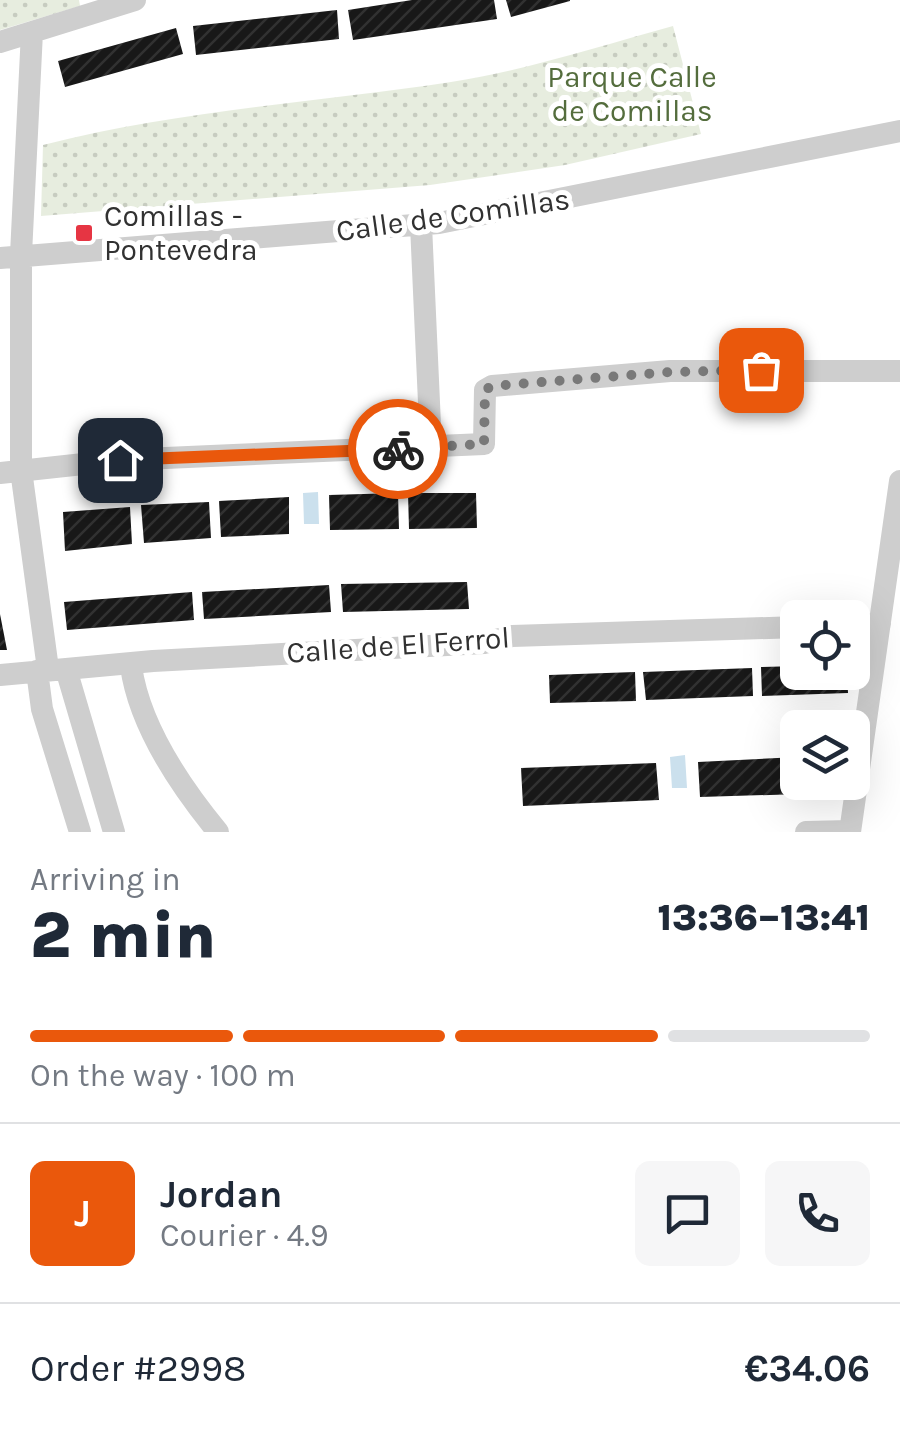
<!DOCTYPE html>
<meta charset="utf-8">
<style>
:root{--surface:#fff;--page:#f6f6f7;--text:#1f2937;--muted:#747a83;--line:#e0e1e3;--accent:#ea580c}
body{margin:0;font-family:Karla,sans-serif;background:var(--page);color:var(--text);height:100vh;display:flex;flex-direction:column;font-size:38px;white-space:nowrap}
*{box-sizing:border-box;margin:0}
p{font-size:32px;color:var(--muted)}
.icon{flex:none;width:55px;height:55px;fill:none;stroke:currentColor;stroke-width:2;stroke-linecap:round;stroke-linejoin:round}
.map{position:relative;height:832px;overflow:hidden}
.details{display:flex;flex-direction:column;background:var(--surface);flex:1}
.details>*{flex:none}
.tools{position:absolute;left:780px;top:600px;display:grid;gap:20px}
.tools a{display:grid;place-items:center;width:90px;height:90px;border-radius:15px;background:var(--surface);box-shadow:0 10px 40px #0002;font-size:50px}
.pin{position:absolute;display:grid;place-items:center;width:85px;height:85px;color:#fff;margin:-42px;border-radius:20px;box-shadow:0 5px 15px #0006}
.courier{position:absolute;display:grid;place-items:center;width:100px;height:100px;margin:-50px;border:8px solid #ea580c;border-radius:50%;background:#fff;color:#222;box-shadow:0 2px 12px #0007}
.overview em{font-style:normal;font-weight:800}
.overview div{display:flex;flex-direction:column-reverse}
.overview{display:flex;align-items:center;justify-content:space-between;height:170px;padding:0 30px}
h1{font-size:65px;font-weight:800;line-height:75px}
.bar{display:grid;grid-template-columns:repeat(4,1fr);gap:15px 10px;align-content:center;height:120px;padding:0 30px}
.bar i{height:12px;border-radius:8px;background:var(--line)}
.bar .on{background:var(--accent)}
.bar p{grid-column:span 4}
.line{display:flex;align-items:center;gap:25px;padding:0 30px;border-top:2px solid var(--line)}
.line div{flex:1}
.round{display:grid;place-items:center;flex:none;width:105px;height:105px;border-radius:15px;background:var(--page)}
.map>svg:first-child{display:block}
</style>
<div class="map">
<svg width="900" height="832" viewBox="0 0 900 832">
<defs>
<pattern id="park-dots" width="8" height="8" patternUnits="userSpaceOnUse" patternTransform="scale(2.5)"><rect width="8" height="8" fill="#e7eddf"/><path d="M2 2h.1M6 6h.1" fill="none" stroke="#c7ccc0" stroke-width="1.8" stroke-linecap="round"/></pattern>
<pattern id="building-hatch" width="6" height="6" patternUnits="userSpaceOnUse" patternTransform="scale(2.5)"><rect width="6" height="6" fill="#181818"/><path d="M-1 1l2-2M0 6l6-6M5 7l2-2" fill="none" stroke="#313131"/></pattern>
</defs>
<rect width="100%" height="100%" fill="#fff"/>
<path fill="url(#park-dots)" d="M0,0H79L80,6L0,30Z
M673,26L701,134L565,165L430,185L41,216L43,145C180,110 313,103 451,82C527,70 600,46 673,26Z"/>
<path fill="#cbe0ed" d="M318,492L319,524H304L303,493Z
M685,755L687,788H672L670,757Z"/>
<path fill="url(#building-hatch)" d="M412,0H494L497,19L353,40L348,10Z
M506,0H570V1L511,17Z
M337,10L339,39L196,55L193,26Z
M176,28L183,54L65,87L58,61Z
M398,493L399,529L330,530L329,495Z
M408,493H476L477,528L409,529Z
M289,497V534L221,537L219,501Z
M209,502L211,538L144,543L141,505Z
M130,507L132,544L65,551L63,512Z
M467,582L469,609L343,612L341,584Z
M329,585L331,612L204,619L202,592Z
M192,592L194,620L67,630L64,602Z
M0,614L7,650H0Z
M798,666V672H847L848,693L762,696L761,667Z
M752,668L753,696L646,700L643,672Z
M635,672L636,701L550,703L549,675Z
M798,757L801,794L700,797L698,762Z
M656,763L659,800L523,806L521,768Z"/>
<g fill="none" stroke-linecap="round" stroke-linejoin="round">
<path stroke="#cecece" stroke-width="22" d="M32,32L21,254V470L48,669
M0,42L135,0
M421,225L431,447
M0,258L439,223L900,131
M0,473L120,460L484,444L485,390L492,386L670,371H900
M852,625L880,624
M131,666C139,725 181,787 218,832
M66,669L114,832
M37,671L42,709L80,832
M0,675L153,661L484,643L512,636L798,627
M806,832L850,831
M850,832L900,481"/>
</g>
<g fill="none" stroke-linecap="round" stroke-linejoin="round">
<path stroke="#797979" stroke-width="10" stroke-dasharray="0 18" d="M398,449L484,444L485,390L492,386L670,372L761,370"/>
<path stroke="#ea580c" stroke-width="12" d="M120,460L398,449"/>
</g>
<rect fill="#e63543" stroke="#fff" stroke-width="4" x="74" y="223" width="20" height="20" rx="5"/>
<g text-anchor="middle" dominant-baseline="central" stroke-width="10" stroke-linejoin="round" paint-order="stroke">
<g font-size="30" fill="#546d3d" stroke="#fff">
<text x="632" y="77">Parque Calle<tspan x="632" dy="34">de Comillas</tspan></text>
</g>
<g font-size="30" fill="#313131" stroke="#fff">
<text transform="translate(453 215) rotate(-8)">Calle de Comillas</text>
<text transform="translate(398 645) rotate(-4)">Calle de El Ferrol</text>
</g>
<g font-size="30" fill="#313131" stroke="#fff" text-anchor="start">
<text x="104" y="216">Comillas -<tspan x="104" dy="34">Pontevedra</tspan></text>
</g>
</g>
</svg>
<div class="tools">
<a><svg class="icon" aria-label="locate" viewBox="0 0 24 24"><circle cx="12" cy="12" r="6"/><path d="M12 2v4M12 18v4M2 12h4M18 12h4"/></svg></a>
<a><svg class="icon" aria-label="layers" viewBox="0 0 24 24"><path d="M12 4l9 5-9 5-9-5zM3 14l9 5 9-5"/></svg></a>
</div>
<div class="pin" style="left:761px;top:370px;background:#ea580c"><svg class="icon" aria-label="bag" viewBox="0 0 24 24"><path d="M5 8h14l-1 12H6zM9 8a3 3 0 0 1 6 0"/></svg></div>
<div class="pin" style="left:120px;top:460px;background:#1f2937"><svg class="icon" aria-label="home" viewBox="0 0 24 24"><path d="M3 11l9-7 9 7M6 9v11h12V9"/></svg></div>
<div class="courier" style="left:398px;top:449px"><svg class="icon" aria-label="bike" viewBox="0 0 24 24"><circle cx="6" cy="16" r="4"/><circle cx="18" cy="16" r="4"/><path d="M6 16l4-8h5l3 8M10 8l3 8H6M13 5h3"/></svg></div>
</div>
<section class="details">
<div class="overview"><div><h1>2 min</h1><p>Arriving in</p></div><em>13:36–13:41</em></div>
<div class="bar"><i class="on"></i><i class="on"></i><i class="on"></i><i></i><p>On the way · 100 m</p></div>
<div class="line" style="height:180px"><b class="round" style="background:var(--accent);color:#fff">J</b><div><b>Jordan</b><p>Courier · 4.9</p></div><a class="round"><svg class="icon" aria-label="chat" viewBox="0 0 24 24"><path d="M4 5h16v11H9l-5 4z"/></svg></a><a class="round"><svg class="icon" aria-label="phone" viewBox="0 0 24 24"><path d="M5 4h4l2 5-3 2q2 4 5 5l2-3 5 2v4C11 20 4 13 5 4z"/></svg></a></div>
<div class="line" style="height:130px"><div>Order #2998</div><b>€34.06</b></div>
</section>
